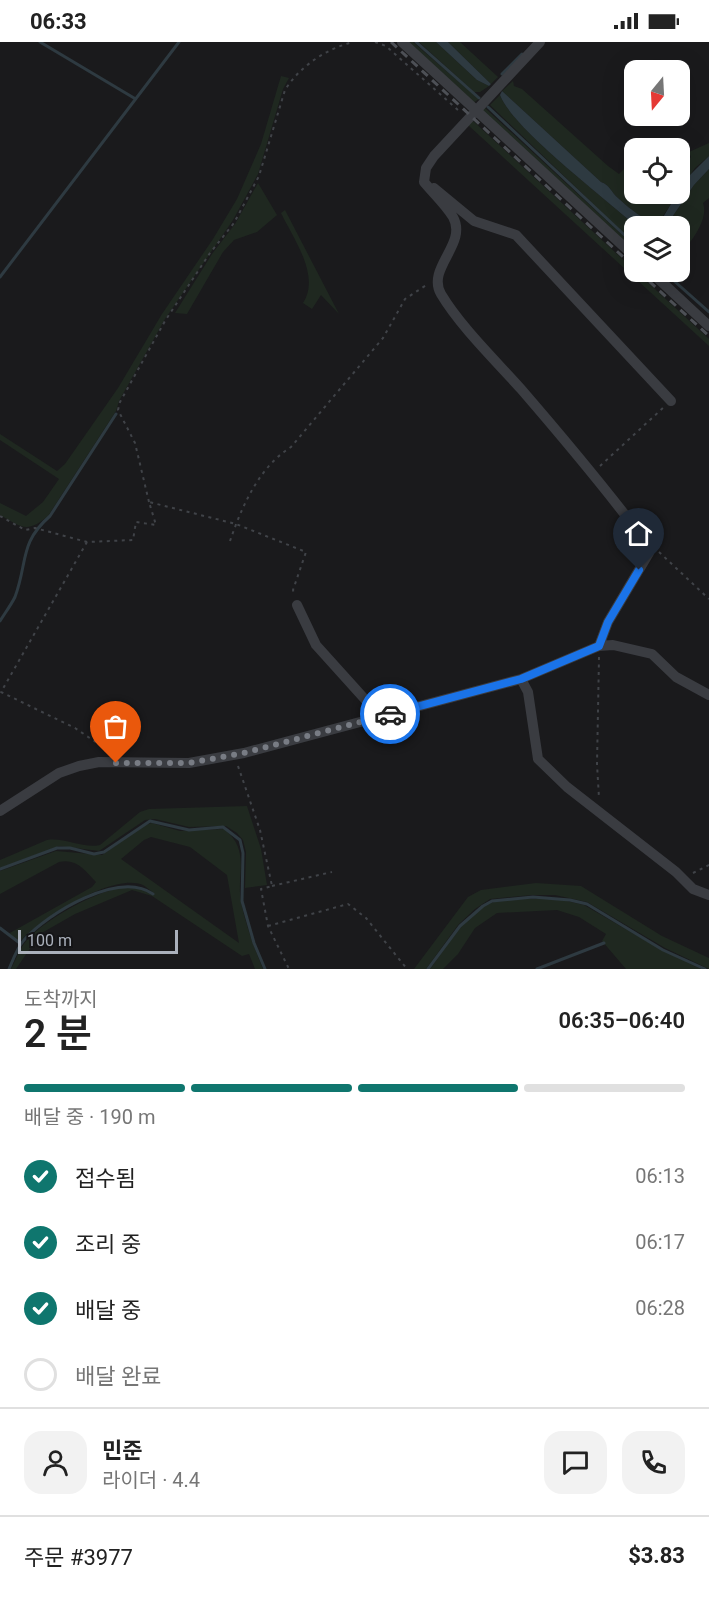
<!DOCTYPE html>
<html lang="ko">
<meta charset="utf-8">
<style>
:root{--surface:#fff;--page:#f2f2f2;--text:#222;--muted:#767676;--line:#e0e0e0;--accent:#0f766e}
body{margin:0;font-family:Roboto,"Noto Sans KR",sans-serif;background:var(--page);color:var(--text);height:100vh;display:flex;flex-direction:column;font-size:22px;white-space:nowrap}
*{box-sizing:border-box;margin:0}
p{font-size:20px;color:var(--muted)}
.icon{flex:none;width:33px;height:33px;fill:none;stroke:currentColor;stroke-width:2;stroke-linecap:round;stroke-linejoin:round}
.map{position:relative;height:927px;overflow:hidden}
.panel{display:flex;flex-direction:column;background:var(--surface);flex:1}
.panel>*{flex:none}
.needle{width:39px;rotate:198deg}
.buttons{position:absolute;left:624px;top:18px;display:grid;gap:12px}
.buttons a{display:grid;place-items:center;width:66px;height:66px;border-radius:12px;background:var(--surface);box-shadow:0 6px 24px #0002;font-size:30px}
.scale{position:absolute;left:18px;bottom:15px;width:160px;box-sizing:border-box;padding-left:6px;border:3px solid #abb1bc;border-top:0;font-size:16px;line-height:21px;white-space:nowrap;color:#abb1bc;-webkit-text-stroke:4px #151517;paint-order:stroke}
.pin{position:absolute;display:grid;place-items:center;width:51px;height:51px;color:#fff;margin:-62px -26px;border-radius:50% 50% 50% 0;rotate:-45deg;box-shadow:0 0 6px #0007}
.pin .icon{rotate:45deg}
.courier{position:absolute;display:grid;place-items:center;width:60px;height:60px;margin:-30px;border:4px solid #1a73e8;border-radius:50%;background:#fff;color:#222;box-shadow:0 2px 8px #0007}
.overview em{font-style:normal;font-weight:600}
.overview div{display:flex;flex-direction:column-reverse}
.overview{display:flex;align-items:center;justify-content:space-between;height:102px;padding:0 24px}
h1{font-size:39px;font-weight:600;line-height:45px}
.bar{display:grid;grid-template-columns:repeat(4,1fr);gap:9px 6px;align-content:center;height:72px;padding:0 24px}
.bar i{height:8px;border-radius:4px;background:var(--line)}
.bar .active{background:var(--accent)}
.bar p{grid-column:span 4}
.line{display:flex;align-items:center;gap:15px;padding:0 24px;border-top:2px solid var(--line)}
.line div{flex:1}
.round{display:grid;place-items:center;flex:none;width:63px;height:63px;border-radius:18px;background:var(--page)}
ol{padding:0 24px;list-style:none}
li{display:flex;align-items:center;gap:18px;height:66px}
li p{margin-inline-start:auto}
li .icon{padding:6px;border-radius:50%;background:var(--accent);color:#fff;stroke-width:4}
li:last-child{color:var(--muted)}
li i{width:33px;height:33px;border:3px solid var(--line);border-radius:50%}
.status{display:flex;justify-content:space-between;align-items:center;height:42px;padding:0 30px;background:var(--surface);direction:ltr}
.status svg{height:16px;fill:currentColor}
.map>svg:first-child{display:block}
</style>
<div class="status"><b>06:33</b><svg viewBox="0 0 49 12"><path d="M0 12V9h3v3zM5 12V6h3v6zM10 12V3h3v9zM15 12V0h3v12zM26 1h20v11H26zM47 4h2v5h-2z"/></svg></div>
<div class="map">
<svg width="709" height="927" viewBox="0 0 709 927">
<rect width="100%" height="100%" fill="#1a1a1c"/>
<path fill="#1f2820" fill-rule="evenodd" d="M406,0H413L479,57L473,61Z
M419,0H436L477,38L489,44L480,50H474Z
M448,0H460L498,35L491,42Z
M281,34L289,36L283,47L258,132L233,178L165,277L119,359L116,369L48,474C26,492 22,485 0,473V461L26,474L43,460L59,437L0,398V392L57,429L65,422L118,346L162,272L213,197L237,157L261,102Z
M513,39L514,44L522,47L608,124L619,132L625,126L634,133V152H647L657,160L666,152H678L658,181C644,179 628,165 618,156C611,150 610,143 601,140L502,49Z
M500,53C512,86 605,156 636,184L634,201L490,63Z
M485,66L634,204V211L482,69Z
M472,78L709,297V304L468,83Z
M709,101V114L695,126L680,148V129L691,115L689,110Z
M709,127V156L703,161C709,177 691,201 680,211V184H666L694,143Z
M258,141L277,173L257,190L234,198L223,210L187,272L175,271L212,212L235,182Z
M285,168L339,272L321,253L312,267L303,261C321,234 293,196 281,171Z
M247,764L261,807L267,843L245,846L246,810L243,798L237,791L226,784L189,785L155,777L145,778L99,809L59,804L0,826V818L47,798C65,795 83,807 100,803L140,770L149,767Z
M152,781L180,789L224,787C251,808 236,832 241,860C246,884 254,905 263,927H255L249,912L242,914L152,854L132,848L75,872L40,892L16,927H11C16,917 20,906 27,898C46,877 97,848 126,845C136,844 143,847 152,853L154,851C151,849 146,845 143,843C113,830 38,878 19,901L8,892L92,845L96,840C85,828 76,816 59,820L0,852V829L56,809L102,813L145,783ZM151,795L190,805L227,833L239,901L121,817L144,798Z
M536,841L581,844L662,894L709,916V927L665,906L587,860L555,853H532L490,857L475,867L458,883L426,927H414L468,855L481,848Z
M536,857H558L584,863L662,908L701,927H626L602,899L606,892L579,875L557,868L497,871L475,886L458,912L443,927H430C445,908 469,866 494,860C507,857 522,857 536,857Z"/>
<path fill="#2e3a41" d="M436,0H448L491,42L489,44L477,38Z
M502,49L601,140C610,143 611,150 618,156C628,165 644,179 658,181L662,177L686,137L709,114V127L694,143L666,184H636C605,156 512,86 500,53Z"/>
<g fill="none" stroke-linecap="round" stroke-linejoin="round">
<path stroke="#2e3a41" stroke-width="3" d="M40,0L134,56
M416,0L479,56
M502,32L522,12
M488,65L634,202
M664,230L709,270
M0,235L179,0
M0,579C5,571 11,563 15,555C28,520 19,501 50,474L116,372
M0,827L57,806H70L94,812L104,810L150,779L189,788L223,785L240,798L243,811L242,859L254,901L265,927
M0,886L21,902
M9,927C13,918 17,906 24,898C48,871 119,828 153,852
M428,927L460,884L483,864L492,859L533,855L570,858L587,862L663,908L705,927
M537,927L604,901"/>
<path stroke="#404348" stroke-width="2" stroke-dasharray="3 4.5" stroke-linecap="butt" d="M375,0L386,4L459,69
M600,424L664,365
M149,460L135,401L118,368L120,360L165,279L210,211L234,181L259,134L285,48C300,24 326,7 353,0
M0,474L25,488L35,486L87,500L133,498L136,480L156,483L149,460L236,482L306,510L293,548L294,552
M230,499C242,464 259,425 291,405L383,296L405,257L428,242
M87,500L1,650L75,686L106,707L104,711
M659,510L709,557
M599,615L597,722L599,756
M238,724L260,788L272,844L261,847L268,884L289,927
M693,831L709,823
M272,844L332,830
M268,884L348,862L366,876L407,927"/>
<path stroke="#3a3c41" stroke-width="10" d="M402,0L634,214
M540,0L434,114L426,126L424,140C433,151 446,163 453,175C468,202 426,226 441,252C460,284 496,319 521,347C565,398 608,449 648,503L649,511L608,580L599,604
M434,146L474,179L516,193L671,359
M651,230L709,284
M297,563L316,603L380,674
M521,637L528,650L538,717L567,745L676,830L693,847L709,853
M0,769L59,731L79,724L99,720L189,721L244,711L521,637L599,604L613,603L652,612L676,635L709,653"/>
<path stroke="#4d5056" stroke-width="3" stroke-dasharray="8 6" stroke-linecap="butt" d="M391,0L634,225
M639,230L709,294"/>
</g>
<g fill="none" stroke-linecap="round" stroke-linejoin="round">
<path stroke="#787c84" stroke-width="6" stroke-dasharray="0 10.8" d="M116,721H189L244,711L390,672"/>
<path stroke="#1a73e8" stroke-width="8" d="M390,672L521,637L599,604L608,580L639,528"/>
</g>
</svg>
<div class="buttons">
<a><svg class="needle" viewBox="-14 -14 28 28"><path d="M0-13l5 13h-10z" fill="#e53935"/><path d="M0 13l5-13h-10z" fill="#767676"/></svg></a>
<a><svg class="icon" aria-label="locate" viewBox="0 0 24 24"><circle cx="12" cy="12" r="6"/><path d="M12 2v4M12 18v4M2 12h4M18 12h4"/></svg></a>
<a><svg class="icon" aria-label="layers" viewBox="0 0 24 24"><path d="M12 4l9 5-9 5-9-5zM3 14l9 5 9-5"/></svg></a>
</div>
<div class="scale">100 m</div>
<div class="pin" style="left:116px;top:721px;background:#ea580c"><svg class="icon" aria-label="bag" viewBox="0 0 24 24"><path d="M5 8h14l-1 12H6zM9 8a3 3 0 0 1 6 0"/></svg></div>
<div class="pin" style="left:639px;top:528px;background:#1f2937"><svg class="icon" aria-label="home" viewBox="0 0 24 24"><path d="M3 11l9-7 9 7M6 9v11h12V9"/></svg></div>
<div class="courier" style="left:390px;top:672px"><svg class="icon" aria-label="car" viewBox="0 0 24 24"><path d="M5 17H2v-5l4-1 3-4h7l3 4 3 1v5h-3M9 17h6M6 11h13"/><circle cx="7" cy="17" r="2"/><circle cx="17" cy="17" r="2"/></svg></div>
</div>
<section class="panel">
<div class="overview"><div><h1>2 분</h1><p>도착까지</p></div><em>06:35–06:40</em></div>
<div class="bar"><i class="active"></i><i class="active"></i><i class="active"></i><i></i><p>배달 중 · 190 m</p></div>
<ol>
<li><svg class="icon" aria-label="check" viewBox="0 0 24 24"><path d="M5 12l5 5 9-10"/></svg>접수됨<p>06:13</p></li>
<li><svg class="icon" aria-label="check" viewBox="0 0 24 24"><path d="M5 12l5 5 9-10"/></svg>조리 중<p>06:17</p></li>
<li><svg class="icon" aria-label="check" viewBox="0 0 24 24"><path d="M5 12l5 5 9-10"/></svg>배달 중<p>06:28</p></li>
<li><i></i>배달 완료</li>
</ol>
<div class="line" style="height:108px"><a class="round"><svg class="icon" aria-label="person" viewBox="0 0 24 24"><circle cx="12" cy="8" r="4"/><path d="M4 21q1-7 8-7t8 7"/></svg></a><div><b>민준</b><p>라이더 · 4.4</p></div><a class="round"><svg class="icon" aria-label="chat" viewBox="0 0 24 24"><path d="M4 5h16v11H9l-5 4z"/></svg></a><a class="round"><svg class="icon" aria-label="phone" viewBox="0 0 24 24"><path d="M5 4h4l2 5-3 2q2 4 5 5l2-3 5 2v4C11 20 4 13 5 4z"/></svg></a></div>
<div class="line" style="height:78px"><div>주문 #3977</div><b>$3.83</b></div>
</section>
